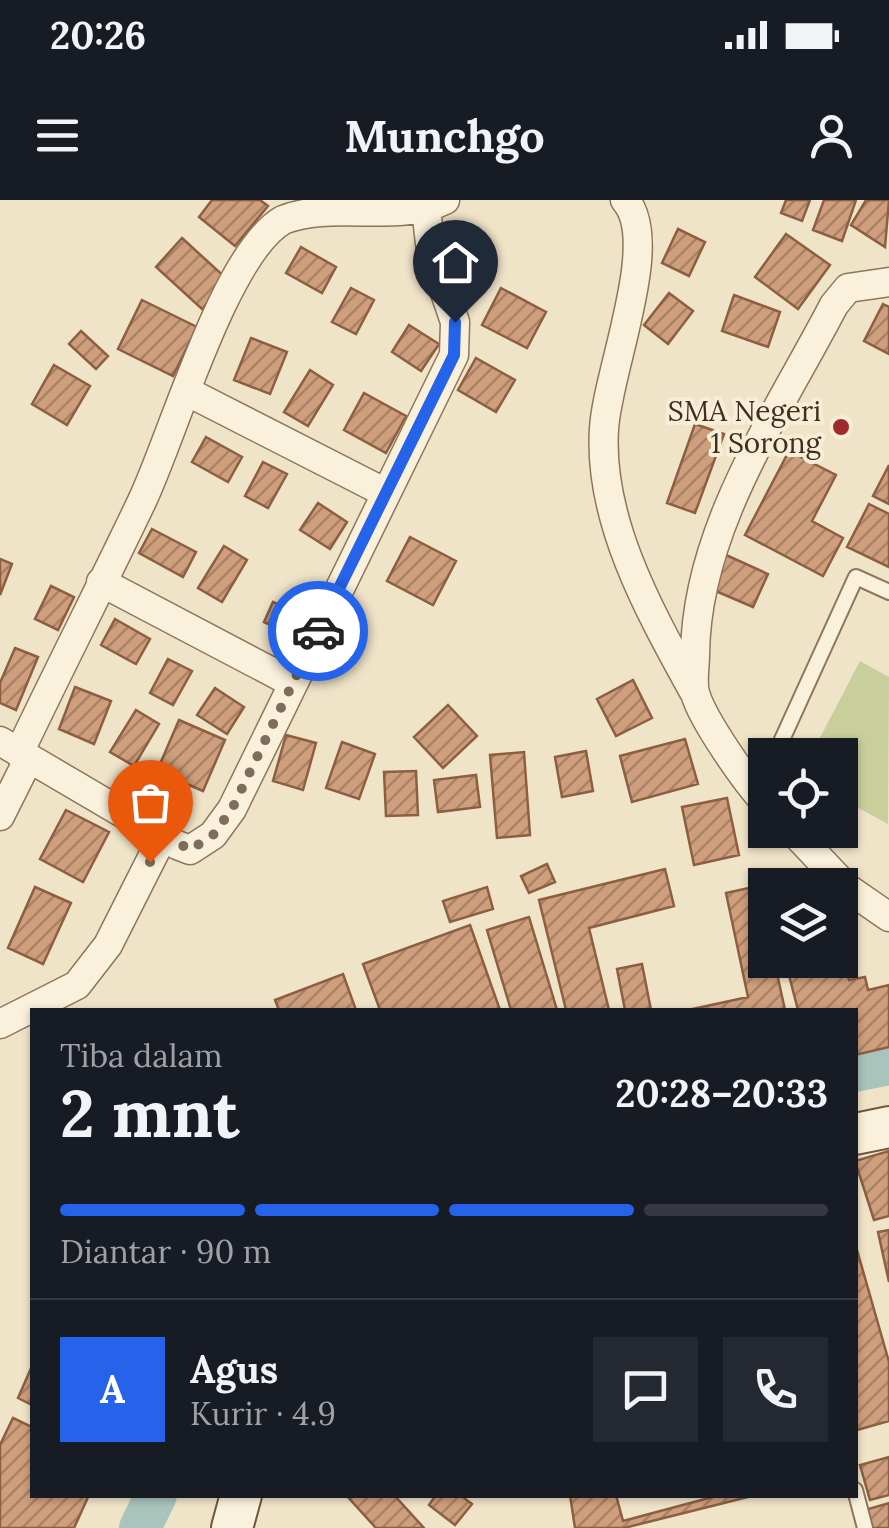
<!DOCTYPE html>
<html lang="id">
<meta charset="utf-8">
<style>
:root{--surface:#171b24;--page:#242831;--text:#f1f3f6;--muted:#9ea1a6;--line:#363941;--accent:#2563eb}
body{margin:0;font-family:Lora,serif;background:var(--page);color:var(--text);height:100vh;display:flex;flex-direction:column;font-size:38px;white-space:nowrap}
*{box-sizing:border-box;margin:0}
p{font-size:32px;color:var(--muted)}
.icon{flex:none;width:55px;height:55px;fill:none;stroke:currentColor;stroke-width:2;stroke-linecap:round;stroke-linejoin:round}
.map{position:relative;flex:1;overflow:hidden}
.sheet{position:absolute;left:30px;top:808px;width:828px;height:490px;display:flex;flex-direction:column;background:var(--surface);border-radius:0px;box-shadow:0 2px 8px #0004}
.sheet>*{flex:none}
.fabs{position:absolute;left:748px;top:538px;display:grid;gap:20px}
.fabs a{display:grid;place-items:center;width:110px;height:110px;border-radius:0px;background:var(--surface);box-shadow:0 2px 8px #0004;font-size:50px}
.pin{position:absolute;display:grid;place-items:center;width:85px;height:85px;color:#fff;margin:-102px -42px;border-radius:50% 50% 50% 0;rotate:-45deg;box-shadow:0 0 10px #0007}
.pin .icon{rotate:45deg}
.courier{position:absolute;display:grid;place-items:center;width:100px;height:100px;margin:-50px;border:8px solid #2563eb;border-radius:50%;background:#fff;color:#222;box-shadow:0 2px 12px #0007}
.headline em{font-style:normal;font-weight:700}
.headline div{display:flex;flex-direction:column-reverse}
.headline{display:flex;align-items:center;justify-content:space-between;height:170px;padding:0 30px}
h1{font-size:65px;font-weight:700;line-height:75px}
.bar{display:grid;grid-template-columns:repeat(4,1fr);gap:15px 10px;align-content:center;height:120px;padding:0 30px}
.bar i{height:12px;border-radius:8px;background:var(--line)}
.bar .active{background:var(--accent)}
.bar p{grid-column:span 4}
.line{display:flex;align-items:center;gap:25px;padding:0 30px;border-top:2px solid var(--line)}
.line div{flex:1}
.round{display:grid;place-items:center;flex:none;width:105px;height:105px;border-radius:0px;background:var(--page)}
.status{display:flex;justify-content:space-between;align-items:center;height:70px;padding:0 50px;background:var(--surface);direction:ltr}
.status svg{height:28px;fill:currentColor}
header{display:flex;justify-content:space-between;align-items:center;height:130px;padding:0 30px;background:var(--surface);font-size:45px;font-weight:700}
.map>svg:first-child{display:block}
</style>
<div class="status"><b>20:26</b><svg viewBox="0 0 49 12"><path d="M0 12V9h3v3zM5 12V6h3v6zM10 12V3h3v9zM15 12V0h3v12zM26 1h20v11H26zM47 4h2v5h-2z"/></svg></div>
<header><svg class="icon" aria-label="menu" viewBox="0 0 24 24"><path d="M4 6h16M4 12h16M4 18h16"/></svg>Munchgo<svg class="icon" aria-label="person" viewBox="0 0 24 24"><circle cx="12" cy="8" r="4"/><path d="M4 21q1-7 8-7t8 7"/></svg></header>
<div class="map">
<svg width="889" height="1328" viewBox="0 0 889 1328">
<defs>
<pattern id="building-hatch" width="6" height="6" patternUnits="userSpaceOnUse" patternTransform="scale(2.5)"><rect width="6" height="6" fill="#cf9f7d"/><path d="M-1 1l2-2M0 6l6-6M5 7l2-2" fill="none" stroke="#a98266"/></pattern>
</defs>
<rect width="100%" height="100%" fill="#f0e4c8"/>
<path fill="#c9cf9b" d="M860,461L889,477L888,624L840,598V555H811Z"/>
<g fill="none" stroke-linecap="round" stroke-linejoin="round">
<path stroke="#a9c4bc" stroke-width="42" d="M855,871L889,864
M140,1328L156,1295"/>
</g>
<path fill="url(#building-hatch)" stroke="#8d5f41" stroke-width="2.5" d="M212,0H260L268,6L235,46L199,17Z
M786,0H810L802,21L781,13Z
M824,0H856L842,41L813,30Z
M866,0H889L885,47L851,25Z
M678,29L705,42L689,76L662,63Z
M786,34L830,65L798,109L755,77Z
M182,38L228,80L202,109L156,67Z
M301,47L336,67L322,93L286,73Z
M351,88L374,100L356,134L332,122Z
M501,88L546,112L527,148L482,125Z
M669,93L693,111L668,144L644,125Z
M734,95L780,112L768,147L722,131Z
M142,100L197,127L173,176L118,149Z
M883,104L889,107V154L864,141Z
M409,125L439,144L421,171L392,152Z
M81,131L108,156L96,169L69,144Z
M251,138L287,152L270,194L234,180Z
M476,158L515,180L496,212L458,190Z
M54,165L90,186L67,225L32,204Z
M310,170L333,185L308,226L284,212Z
M364,193L406,216L386,253L344,230Z
M695,224L724,234L695,313L667,303Z
M206,237L242,257L228,282L192,262Z
M789,251L836,275L812,321L843,338L823,376L745,335Z
M263,262L287,274L268,308L245,296Z
M889,265V304L873,296Z
M318,303L347,322L330,349L300,330Z
M869,304L889,314V367L847,347Z
M152,329L196,352L183,377L139,353Z
M410,337L456,361L433,405L387,381Z
M224,346L247,360L222,402L198,388Z
M726,355L768,374L753,407L711,389Z
M0,359L12,364L0,395Z
M51,386L74,397L58,430L35,419Z
M273,402L304,416L295,436L264,422Z
M115,419L150,439L136,464L101,445Z
M15,448L38,457L16,510L0,503V483Z
M168,459L192,471L173,505L150,493Z
M633,480L652,518L616,536L597,499Z
M75,487L111,501L94,544L59,529Z
M215,488L244,507L227,534L197,515Z
M448,505L477,536L443,568L414,537Z
M136,510L159,524L134,566L110,552Z
M179,520L225,540L203,591L157,571Z
M286,535L316,543L303,590L273,581Z
M685,539L698,584L632,602L620,556Z
M342,542L375,554L359,599L326,588Z
M586,551L593,591L562,597L555,557Z
M524,552L530,635L497,638L490,555Z
M416,571L418,615L386,616L384,572Z
M476,575L480,607L438,612L434,580Z
M727,598L739,655L694,665L682,607Z
M66,610L109,632L83,682L40,659Z
M547,664L555,682L529,693L521,676Z
M665,669L674,706L589,728L609,810H566L539,700Z
M758,686L765,717V760H774L785,810H688L748,797L726,693Z
M35,687L71,703L43,764L8,748Z
M487,687L493,709L450,722L443,701Z
M529,717L557,810H511L487,730Z
M470,725L500,810H380L363,764Z
M840,743L849,780L865,777L868,790L889,785V847L855,855V810H798L785,760H840Z
M642,764L651,810H625L617,769Z
M343,774L356,810H279L275,800Z
M889,951V1016L874,1020L855,961Z
M889,1030V1082L878,1032Z
M855,1043L889,1162V1221L857,1230Z
M32,1166V1205L18,1198Z
M13,1218L32,1227V1295H89L74,1328H0V1245Z
M889,1257V1295L870,1300L860,1265Z
M346,1295H394L424,1328H376Z
M436,1295H460L472,1304L455,1325L429,1305Z
M570,1295H616L623,1321L720,1295H756L624,1328H575Z
M889,1303V1328H870L865,1310Z"/>
<g fill="none" stroke-linecap="round" stroke-linejoin="round">
<g stroke="#8d765c" stroke-width="18">
<path id="lane" d="M775,555L856,377L889,392
M855,1290L865,1328"/>
</g>
<g stroke="#8d765c" stroke-width="31">
<path id="street" d="M625,0C662,41 607,172 604,229C598,321 651,414 694,492
M188,192L384,292
M101,382L291,482
M0,541L177,645L190,650L213,635L232,609L454,155L455,122L431,52L425,0
M19,553C59,469 102,385 142,301C173,236 225,53 283,20C332,0 397,24 445,0
M765,602C746,582 702,519 695,493C692,482 695,466 695,455C696,328 777,215 834,105L848,88L889,82
M0,616L29,558
M792,630L847,688L889,717
M0,824L77,785L108,745L164,634"/>
</g>
<g stroke="#6f573f" stroke-width="44">
<path id="secondary" d="M855,934L889,927
M232,1328L241,1295"/>
</g>
<use href="#lane" stroke="#faf1dc" stroke-width="14"/>
<use href="#street" stroke="#faf1dc" stroke-width="28"/>
<use href="#secondary" stroke="#faf1dc" stroke-width="40"/>
</g>
<g fill="none" stroke-linecap="round" stroke-linejoin="round">
<path stroke="#7c6e5b" stroke-width="10" stroke-dasharray="0 18" d="M150,662L164,634L190,650L213,635L232,609L318,431"/>
<path stroke="#2563eb" stroke-width="12" d="M318,431L454,155L455,122"/>
</g>
<circle fill="#9e2a2b" stroke="#f7eed8" stroke-width="4" cx="841" cy="227" r="10"/>
<g text-anchor="middle" dominant-baseline="central" stroke-width="8" stroke-linejoin="round" paint-order="stroke">
<g font-size="28" fill="#3d2e20" stroke="#f7eed8" text-anchor="end">
<text x="821" y="211">SMA Negeri<tspan x="821" dy="32">1 Sorong</tspan></text>
</g>
</g>
</svg>
<div class="fabs">
<a><svg class="icon" aria-label="locate" viewBox="0 0 24 24"><circle cx="12" cy="12" r="6"/><path d="M12 2v4M12 18v4M2 12h4M18 12h4"/></svg></a>
<a><svg class="icon" aria-label="layers" viewBox="0 0 24 24"><path d="M12 4l9 5-9 5-9-5zM3 14l9 5 9-5"/></svg></a>
</div>
<div class="pin" style="left:150px;top:662px;background:#ea580c"><svg class="icon" aria-label="bag" viewBox="0 0 24 24"><path d="M5 8h14l-1 12H6zM9 8a3 3 0 0 1 6 0"/></svg></div>
<div class="pin" style="left:455px;top:122px;background:#1f2937"><svg class="icon" aria-label="home" viewBox="0 0 24 24"><path d="M3 11l9-7 9 7M6 9v11h12V9"/></svg></div>
<div class="courier" style="left:318px;top:431px"><svg class="icon" aria-label="car" viewBox="0 0 24 24"><path d="M5 17H2v-5l4-1 3-4h7l3 4 3 1v5h-3M9 17h6M6 11h13"/><circle cx="7" cy="17" r="2"/><circle cx="17" cy="17" r="2"/></svg></div>
<section class="sheet">
<div class="headline"><div><h1>2 mnt</h1><p>Tiba dalam</p></div><em>20:28–20:33</em></div>
<div class="bar"><i class="active"></i><i class="active"></i><i class="active"></i><i></i><p>Diantar · 90 m</p></div>
<div class="line" style="height:180px"><b class="round" style="background:var(--accent);color:#fff">A</b><div><b>Agus</b><p>Kurir · 4.9</p></div><a class="round"><svg class="icon" aria-label="chat" viewBox="0 0 24 24"><path d="M4 5h16v11H9l-5 4z"/></svg></a><a class="round"><svg class="icon" aria-label="phone" viewBox="0 0 24 24"><path d="M5 4h4l2 5-3 2q2 4 5 5l2-3 5 2v4C11 20 4 13 5 4z"/></svg></a></div>
</section>
</div>
